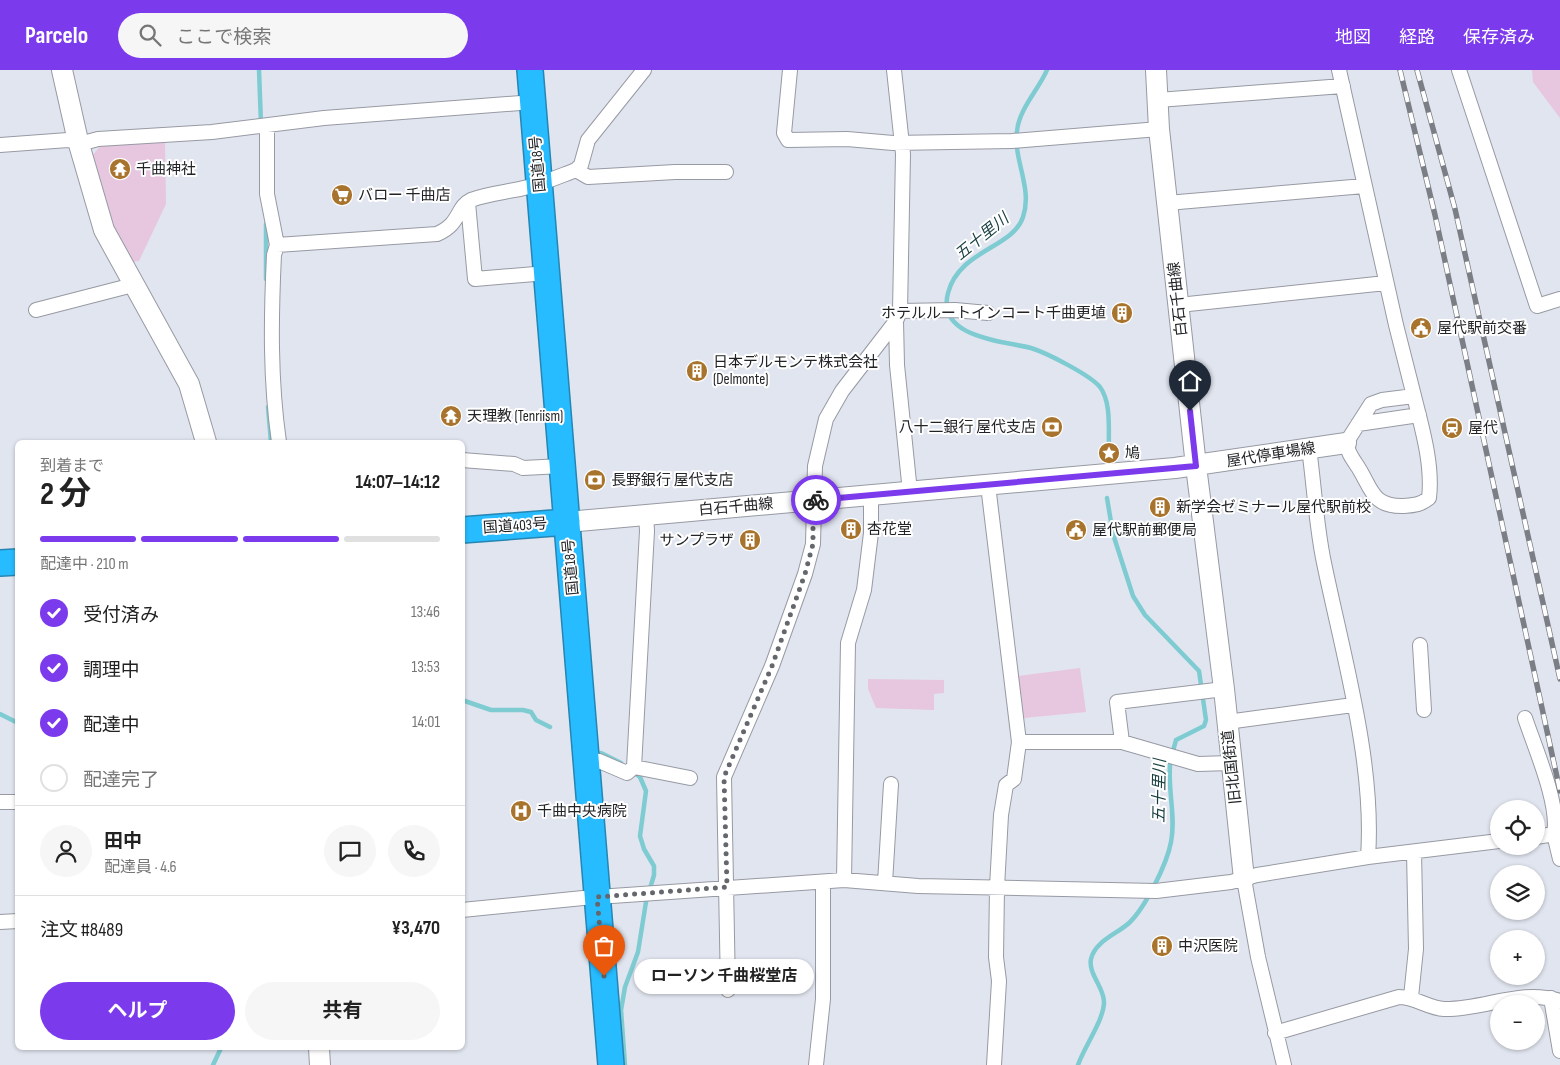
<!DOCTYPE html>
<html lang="ja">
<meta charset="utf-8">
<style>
:root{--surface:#fff;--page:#f6f6f6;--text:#222;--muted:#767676;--line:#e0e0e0;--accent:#7c3aed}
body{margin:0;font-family:"Sofia Sans Condensed","Noto Sans JP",sans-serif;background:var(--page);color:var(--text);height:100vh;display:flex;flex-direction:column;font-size:19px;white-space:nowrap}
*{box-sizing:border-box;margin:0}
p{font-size:16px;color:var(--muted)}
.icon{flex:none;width:28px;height:28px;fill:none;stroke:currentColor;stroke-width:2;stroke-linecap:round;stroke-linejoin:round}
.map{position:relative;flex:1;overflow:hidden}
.side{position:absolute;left:15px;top:370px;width:450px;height:610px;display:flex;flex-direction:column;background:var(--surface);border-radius:8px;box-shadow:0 1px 4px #0004}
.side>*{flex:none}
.tools{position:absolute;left:1490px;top:730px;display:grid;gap:10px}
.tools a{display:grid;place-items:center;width:55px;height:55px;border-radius:50%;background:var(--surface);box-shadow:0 1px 4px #0004;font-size:25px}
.pin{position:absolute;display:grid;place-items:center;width:42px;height:42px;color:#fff;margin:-51px -21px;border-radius:50% 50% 50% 0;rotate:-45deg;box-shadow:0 0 5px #0007}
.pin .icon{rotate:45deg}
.courier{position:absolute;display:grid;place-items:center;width:50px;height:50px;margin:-25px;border:4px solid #7c3aed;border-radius:50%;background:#fff;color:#222;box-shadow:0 1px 6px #0007}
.bubble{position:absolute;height:35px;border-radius:18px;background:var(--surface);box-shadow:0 1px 4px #0004;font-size:16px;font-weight:700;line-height:35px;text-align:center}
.headline em{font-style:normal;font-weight:700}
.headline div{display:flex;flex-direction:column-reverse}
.headline{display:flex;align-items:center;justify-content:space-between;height:85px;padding:0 25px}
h1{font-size:32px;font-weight:700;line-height:38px}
.bar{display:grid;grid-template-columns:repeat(4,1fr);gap:8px 5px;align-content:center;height:60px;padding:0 25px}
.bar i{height:6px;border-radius:4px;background:var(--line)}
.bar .current{background:var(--accent)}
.bar p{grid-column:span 4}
.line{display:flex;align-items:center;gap:12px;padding:0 25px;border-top:1px solid var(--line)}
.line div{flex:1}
.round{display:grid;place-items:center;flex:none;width:52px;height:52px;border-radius:26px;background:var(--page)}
ol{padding:0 25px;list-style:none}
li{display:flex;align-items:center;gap:15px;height:55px}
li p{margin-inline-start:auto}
li .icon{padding:5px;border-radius:50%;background:var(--accent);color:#fff;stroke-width:4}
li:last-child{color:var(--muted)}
li i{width:28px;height:28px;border:2px solid var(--line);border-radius:50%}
.action{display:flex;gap:10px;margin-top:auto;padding:10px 25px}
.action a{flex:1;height:58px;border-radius:30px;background:var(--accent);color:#fff;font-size:20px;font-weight:700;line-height:58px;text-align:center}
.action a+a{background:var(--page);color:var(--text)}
header{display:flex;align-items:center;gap:30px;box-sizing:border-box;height:70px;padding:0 25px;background:var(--accent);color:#fff}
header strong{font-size:24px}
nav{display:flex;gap:28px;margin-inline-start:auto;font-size:18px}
.search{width:350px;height:45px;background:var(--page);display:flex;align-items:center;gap:12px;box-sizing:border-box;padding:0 18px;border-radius:28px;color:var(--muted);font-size:19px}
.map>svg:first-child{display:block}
</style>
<header>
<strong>Parcelo</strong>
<div class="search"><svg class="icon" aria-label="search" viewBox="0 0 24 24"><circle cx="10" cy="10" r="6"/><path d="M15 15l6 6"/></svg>ここで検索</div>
<nav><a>地図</a><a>経路</a><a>保存済み</a></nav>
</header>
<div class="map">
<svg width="1560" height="995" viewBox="0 0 1560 995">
<rect width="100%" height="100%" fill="#e1e5ef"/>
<path fill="#e7c6e0" d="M1532,0H1560V48L1533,12Z
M165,71L166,134L139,191L132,192L114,158L92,86L101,75Z
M1080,598L1086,642L1024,648L1018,606Z
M868,609L944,610V623L934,624V640L876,638L868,619Z"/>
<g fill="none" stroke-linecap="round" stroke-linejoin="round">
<path stroke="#7ecbd2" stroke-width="4.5" d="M259,0L261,54
M1047,0C1039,19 1019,39 1017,61C1013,90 1033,118 1023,147C1013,178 959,180 948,223C936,268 1004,271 1031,278C1047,283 1090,305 1100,317C1112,333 1108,362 1109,380
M266,209V154
M268,337L271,372
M462,630L491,640H523L531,642L536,650L550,657
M0,644L18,653
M601,683L621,693
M213,995L221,978
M625,995L621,940L625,917L638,882L646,832L654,805V796L644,779L640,766L646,721L640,707L633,702
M1078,995C1084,977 1104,950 1104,932C1104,917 1088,904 1091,889C1095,871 1117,864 1129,853C1145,838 1167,794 1171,772C1176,747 1168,722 1170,696C1170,688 1174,679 1176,670L1204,656L1206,650L1199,601L1145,545L1133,526L1113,464L1107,428"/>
<g stroke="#979aa3" stroke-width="16">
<path id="street" d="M790,0L784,63L788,70L847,69L893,73L1012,71L1159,59
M1339,0L1396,255L1414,326
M1459,0L1537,236L1560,229
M1158,30L1343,16
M267,56V124L277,175L274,185C271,248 270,310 279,372
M0,75L68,70L87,72L98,69L212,62L324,48L533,32
M576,100L588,107L675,102H726
M468,133L475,209L547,203
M1167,133L1364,116
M277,175L437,164C461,154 456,137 471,130C488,123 510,122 528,117C544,113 560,106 576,100L581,95L588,70L644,0
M1179,235L1386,213
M36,240L133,215
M900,241L955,240L988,243
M896,251L897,295L910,422
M1414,326C1422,358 1433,395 1429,428C1420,435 1415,435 1404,436C1372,437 1372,419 1358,397C1352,388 1348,383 1346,373L1371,334L1382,330Z
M1358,354L1419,345
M1309,378C1314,415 1316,452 1323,488C1342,582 1375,692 1368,787
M462,390L514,394L523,398L562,396
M988,415L1019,672L1014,709L1006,715L1001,745L997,817L996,887L999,911L994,995
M1420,575L1424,640
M1525,648C1535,678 1560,735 1554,764
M1227,652L1353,635
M1019,672H1122L1198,694L1231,693
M1122,672L1117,632L1224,619
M586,689L599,691L627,703L634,697L690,708
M634,697L647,461L646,444
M0,732H18
M1536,767L1554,764L1560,789
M1244,809L1258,887L1284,995
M844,810L848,573L864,520L871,463V426
M885,813L891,714
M462,840L583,828L844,810L918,816L1156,821L1231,812L1257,805L1368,787L1499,771
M0,852L18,851
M728,920L724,707L772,596L805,504L813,474L815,396L826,349L842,321L896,251L900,241L903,84L894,0
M1411,927L1416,879L1414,782
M1551,928L1560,981
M1275,963L1399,927C1415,927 1428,938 1444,939C1484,940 1521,918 1560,931
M816,995L823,929V812"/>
</g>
<g stroke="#979aa3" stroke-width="22">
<path id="secondary" d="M62,0L78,71L104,160L189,314L206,372
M1156,0L1159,59L1196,396L1224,619L1244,809
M567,452L1175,398L1346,373
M319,978L320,995"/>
</g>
<g stroke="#2586b3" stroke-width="28">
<path id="highway" d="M530,0L611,995
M462,460L567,452
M0,493L18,492"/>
</g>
<use href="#street" stroke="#fff" stroke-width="14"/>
<use href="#secondary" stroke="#fff" stroke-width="20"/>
<use href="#highway" stroke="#27bbff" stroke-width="25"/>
<g stroke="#7b7e84" stroke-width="5.5">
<path id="rail" d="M1400,0L1435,145L1560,721
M1417,0L1455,139L1560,609"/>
</g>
<use href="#rail" stroke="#fff" stroke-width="4" stroke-dasharray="11" stroke-linecap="butt"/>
</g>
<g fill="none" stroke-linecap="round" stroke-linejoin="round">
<path stroke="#64676c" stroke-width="5" stroke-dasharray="0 9" d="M604,906L597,827L727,817L724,707L772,596L805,504L813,474V430H816"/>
<path stroke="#7c3aed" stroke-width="6" d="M816,430L1196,396L1190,341"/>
</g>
<defs>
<g id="temple-disc" transform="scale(1.125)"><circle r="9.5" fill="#a8742d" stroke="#fff"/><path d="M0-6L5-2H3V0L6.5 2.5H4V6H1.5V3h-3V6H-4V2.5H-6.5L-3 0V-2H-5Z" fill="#fff"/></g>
<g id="supermarket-disc" transform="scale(1.125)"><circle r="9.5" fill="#a8742d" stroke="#fff"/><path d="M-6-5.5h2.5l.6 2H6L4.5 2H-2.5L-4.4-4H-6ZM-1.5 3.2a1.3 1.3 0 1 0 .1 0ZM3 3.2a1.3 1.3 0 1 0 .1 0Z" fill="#fff"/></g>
<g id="building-disc" transform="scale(1.125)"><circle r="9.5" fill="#a8742d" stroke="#fff"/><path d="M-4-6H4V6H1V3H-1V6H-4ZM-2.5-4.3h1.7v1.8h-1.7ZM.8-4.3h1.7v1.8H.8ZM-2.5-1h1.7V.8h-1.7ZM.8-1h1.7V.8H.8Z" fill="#fff"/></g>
<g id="civic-disc" transform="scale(1.125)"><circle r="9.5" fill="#a8742d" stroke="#fff"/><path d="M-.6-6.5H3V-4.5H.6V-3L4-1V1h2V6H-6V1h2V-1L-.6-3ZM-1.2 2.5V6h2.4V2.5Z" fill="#fff"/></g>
<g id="bank-disc" transform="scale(1.125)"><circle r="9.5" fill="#a8742d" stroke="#fff"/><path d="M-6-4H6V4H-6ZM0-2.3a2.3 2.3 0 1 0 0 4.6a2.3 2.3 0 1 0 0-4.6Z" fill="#fff"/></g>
<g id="station-disc" transform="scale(1.125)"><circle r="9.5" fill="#a8742d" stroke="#fff"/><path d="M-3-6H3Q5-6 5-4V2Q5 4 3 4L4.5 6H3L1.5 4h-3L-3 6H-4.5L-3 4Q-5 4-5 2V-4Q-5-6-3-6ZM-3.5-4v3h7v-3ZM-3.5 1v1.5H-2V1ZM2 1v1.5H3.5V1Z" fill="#fff"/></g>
<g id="sight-disc" transform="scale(1.125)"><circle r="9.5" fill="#a8742d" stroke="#fff"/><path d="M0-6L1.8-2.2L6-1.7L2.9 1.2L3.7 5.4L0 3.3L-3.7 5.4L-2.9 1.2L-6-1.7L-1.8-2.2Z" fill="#fff"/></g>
<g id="hospital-disc" transform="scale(1.125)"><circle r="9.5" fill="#a8742d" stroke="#fff"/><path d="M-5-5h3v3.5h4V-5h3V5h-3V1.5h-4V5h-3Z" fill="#fff"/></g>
</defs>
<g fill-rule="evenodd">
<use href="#temple-disc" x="120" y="99"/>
<use href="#supermarket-disc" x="342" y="125"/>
<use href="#building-disc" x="1122" y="243"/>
<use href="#civic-disc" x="1421" y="258"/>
<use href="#building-disc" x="697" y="301"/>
<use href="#temple-disc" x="451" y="346"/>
<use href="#bank-disc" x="1052" y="357"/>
<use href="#station-disc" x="1452" y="358"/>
<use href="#sight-disc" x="1109" y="383"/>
<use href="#bank-disc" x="595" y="410"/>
<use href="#building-disc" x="1160" y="437"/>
<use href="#building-disc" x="851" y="459"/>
<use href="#civic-disc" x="1076" y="460"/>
<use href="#building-disc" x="750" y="470"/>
<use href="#hospital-disc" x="521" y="741"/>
<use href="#building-disc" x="1162" y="876"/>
</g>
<g text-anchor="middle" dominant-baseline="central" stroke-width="4" stroke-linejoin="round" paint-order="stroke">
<g font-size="15" fill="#212326" stroke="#fff">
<text transform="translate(538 94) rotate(-95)">国道18号</text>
<text transform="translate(1178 229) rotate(-96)">白石千曲線</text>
<text transform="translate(1271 385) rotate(-9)">屋代停車場線</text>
<text transform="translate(736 437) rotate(-5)">白石千曲線</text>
<text transform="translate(515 456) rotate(-4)">国道403号</text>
<text transform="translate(571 497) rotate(-95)">国道18号</text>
<text transform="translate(1232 697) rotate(-96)">旧北国街道</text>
</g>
<g font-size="15" fill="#212326" stroke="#fff" text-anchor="start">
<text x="136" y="99">千曲神社</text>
<text x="358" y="125">バロー 千曲店</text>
<text x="1106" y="243" text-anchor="end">ホテルルートインコート千曲更埴</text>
<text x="1437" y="258">屋代駅前交番</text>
<text x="713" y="292">日本デルモンテ株式会社<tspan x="713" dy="17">(Delmonte)</tspan></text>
<text x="467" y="346">天理教 (Tenriism)</text>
<text x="1036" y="357" text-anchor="end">八十二銀行 屋代支店</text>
<text x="1468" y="358">屋代</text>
<text x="1125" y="383">鳩</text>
<text x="611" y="410">長野銀行 屋代支店</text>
<text x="1176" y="437">新学会ゼミナール屋代駅前校</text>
<text x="867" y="459">杏花堂</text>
<text x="1092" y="460">屋代駅前郵便局</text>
<text x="734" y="470" text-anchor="end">サンプラザ</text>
<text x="537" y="741">千曲中央病院</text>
<text x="1178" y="876">中沢医院</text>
</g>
<g font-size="16" font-style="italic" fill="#193e41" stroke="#fff">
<text transform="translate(982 167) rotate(-39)">五十里川</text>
<text transform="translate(1160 721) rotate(-89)">五十里川</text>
</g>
</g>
</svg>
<div class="tools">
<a><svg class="icon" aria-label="locate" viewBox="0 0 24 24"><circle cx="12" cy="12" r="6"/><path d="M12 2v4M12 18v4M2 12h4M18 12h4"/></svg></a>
<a><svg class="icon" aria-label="layers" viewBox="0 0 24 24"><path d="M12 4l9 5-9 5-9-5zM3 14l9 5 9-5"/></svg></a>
<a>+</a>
<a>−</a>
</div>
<div class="pin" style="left:604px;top:906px;background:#ea580c"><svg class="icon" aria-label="bag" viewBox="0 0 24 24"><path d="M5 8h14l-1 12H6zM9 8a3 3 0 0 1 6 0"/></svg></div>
<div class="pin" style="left:1190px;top:341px;background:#1f2937"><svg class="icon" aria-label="home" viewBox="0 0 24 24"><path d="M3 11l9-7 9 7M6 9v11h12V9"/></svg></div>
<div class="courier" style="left:816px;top:430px"><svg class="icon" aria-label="bike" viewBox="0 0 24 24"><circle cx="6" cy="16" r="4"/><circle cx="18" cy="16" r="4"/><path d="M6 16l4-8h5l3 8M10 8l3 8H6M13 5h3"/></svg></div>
<div class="bubble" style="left:634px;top:889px;width:180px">ローソン 千曲桜堂店</div>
<section class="side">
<div class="headline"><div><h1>2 分</h1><p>到着まで</p></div><em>14:07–14:12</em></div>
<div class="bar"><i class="current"></i><i class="current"></i><i class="current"></i><i></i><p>配達中 · 210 m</p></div>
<ol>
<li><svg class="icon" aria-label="check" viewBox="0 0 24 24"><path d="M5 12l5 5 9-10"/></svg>受付済み<p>13:46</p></li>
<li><svg class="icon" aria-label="check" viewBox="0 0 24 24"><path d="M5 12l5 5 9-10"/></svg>調理中<p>13:53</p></li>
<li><svg class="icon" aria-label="check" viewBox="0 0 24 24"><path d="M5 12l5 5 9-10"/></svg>配達中<p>14:01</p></li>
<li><i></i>配達完了</li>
</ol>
<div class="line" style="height:90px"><a class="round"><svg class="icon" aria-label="person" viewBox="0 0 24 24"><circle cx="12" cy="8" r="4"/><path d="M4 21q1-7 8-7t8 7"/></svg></a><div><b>田中</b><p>配達員 · 4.6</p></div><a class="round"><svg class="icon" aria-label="chat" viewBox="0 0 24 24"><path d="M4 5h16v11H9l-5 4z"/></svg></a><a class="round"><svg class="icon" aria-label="phone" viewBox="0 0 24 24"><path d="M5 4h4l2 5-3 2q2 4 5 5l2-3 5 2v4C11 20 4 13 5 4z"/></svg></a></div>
<div class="line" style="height:65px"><div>注文 #8489</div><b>¥3,470</b></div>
<div class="action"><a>ヘルプ</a><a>共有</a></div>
</section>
</div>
